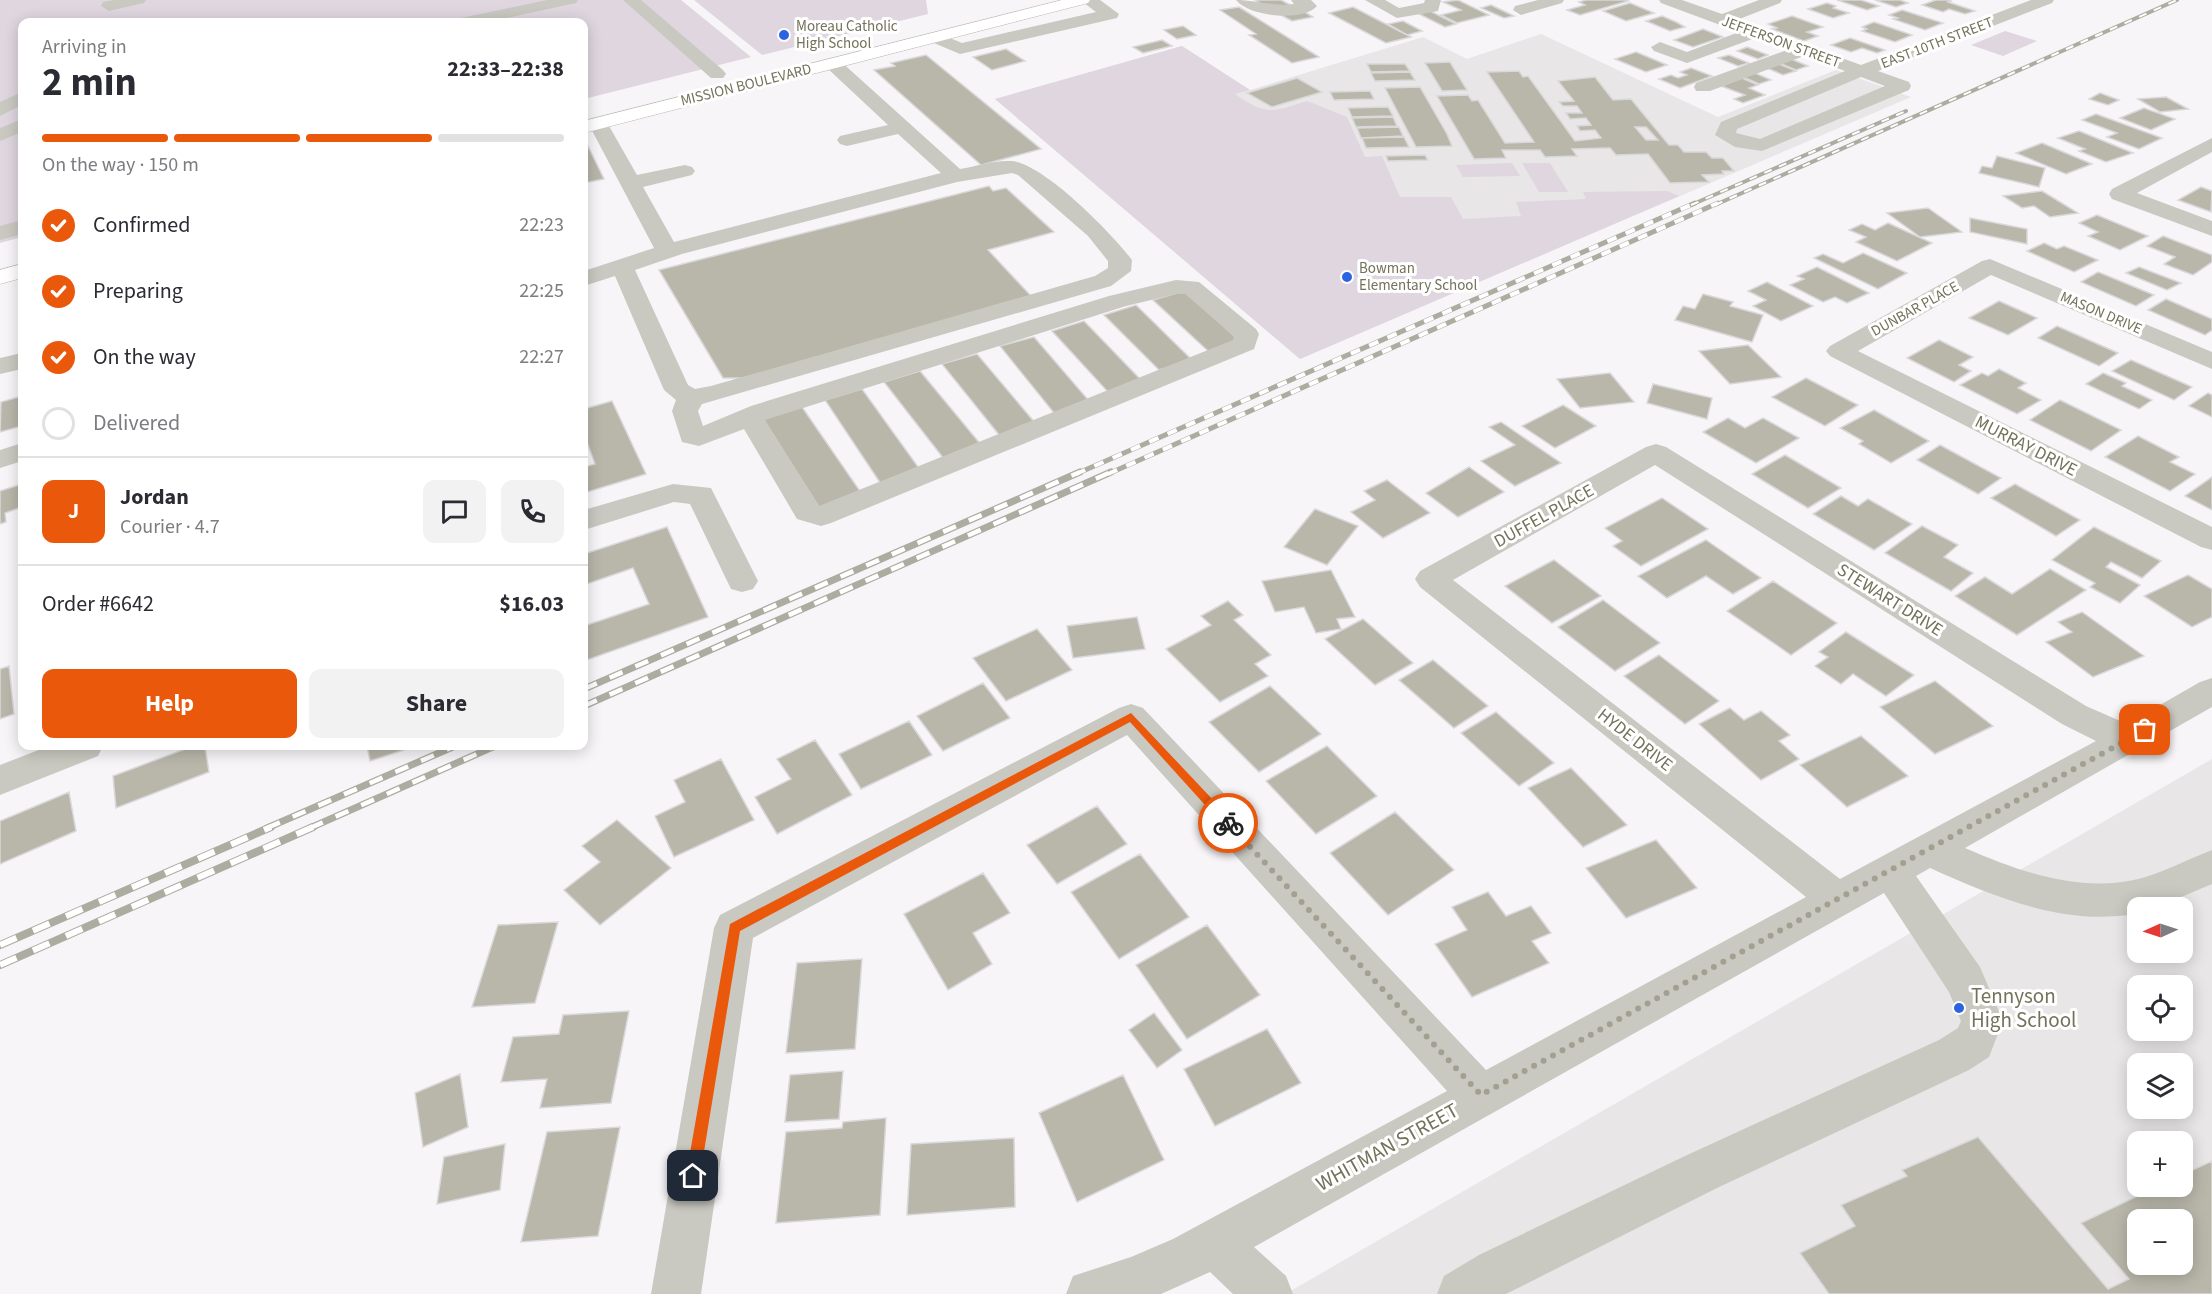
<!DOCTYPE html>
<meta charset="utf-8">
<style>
:root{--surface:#fff;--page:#f2f2f3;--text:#2b2b33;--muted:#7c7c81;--line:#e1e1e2;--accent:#ea580c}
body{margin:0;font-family:"Source Sans 3",sans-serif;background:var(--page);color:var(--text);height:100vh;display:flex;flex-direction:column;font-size:22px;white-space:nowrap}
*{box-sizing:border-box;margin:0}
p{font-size:20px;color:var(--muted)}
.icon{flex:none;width:33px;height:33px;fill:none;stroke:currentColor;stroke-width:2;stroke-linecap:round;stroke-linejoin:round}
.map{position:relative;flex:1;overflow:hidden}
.drawer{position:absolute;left:18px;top:18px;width:570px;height:732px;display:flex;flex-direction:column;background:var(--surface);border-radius:12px;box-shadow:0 3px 15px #0003}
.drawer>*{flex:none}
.needle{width:39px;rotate:267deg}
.buttons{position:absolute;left:2127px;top:897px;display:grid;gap:12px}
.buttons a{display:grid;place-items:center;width:66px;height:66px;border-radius:12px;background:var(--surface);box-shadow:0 3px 15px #0003;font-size:30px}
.pin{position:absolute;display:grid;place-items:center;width:51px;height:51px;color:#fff;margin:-26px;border-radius:12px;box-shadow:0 3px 9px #0006}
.courier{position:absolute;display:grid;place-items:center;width:60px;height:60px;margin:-30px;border:4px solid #ea580c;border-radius:50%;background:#fff;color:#222;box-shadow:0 2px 8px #0007}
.summary em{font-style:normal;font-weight:700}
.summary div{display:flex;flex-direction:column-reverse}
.summary{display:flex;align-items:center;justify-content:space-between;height:102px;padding:0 24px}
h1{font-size:39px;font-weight:700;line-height:45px}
.bar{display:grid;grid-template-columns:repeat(4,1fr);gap:9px 6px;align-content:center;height:72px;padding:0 24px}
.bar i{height:8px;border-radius:4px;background:var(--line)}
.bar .active{background:var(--accent)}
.bar p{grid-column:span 4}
.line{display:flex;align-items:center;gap:15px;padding:0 24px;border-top:2px solid var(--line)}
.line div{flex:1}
.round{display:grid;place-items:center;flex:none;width:63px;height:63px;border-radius:12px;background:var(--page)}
ol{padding:0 24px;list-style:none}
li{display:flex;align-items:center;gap:18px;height:66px}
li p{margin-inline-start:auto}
li .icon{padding:6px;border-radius:50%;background:var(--accent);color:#fff;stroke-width:4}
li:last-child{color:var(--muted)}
li i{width:33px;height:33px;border:3px solid var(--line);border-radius:50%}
.button{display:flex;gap:12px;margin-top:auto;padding:12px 24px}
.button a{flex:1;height:69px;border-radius:12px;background:var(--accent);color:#fff;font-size:24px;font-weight:700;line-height:69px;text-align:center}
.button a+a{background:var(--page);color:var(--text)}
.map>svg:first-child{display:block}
</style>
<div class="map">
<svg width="2212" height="1294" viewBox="0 0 2212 1294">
<rect width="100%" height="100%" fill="#f7f5f8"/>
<path fill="#e8e6e6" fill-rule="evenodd" d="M1541,34L1718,117L1836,70L1911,97L1300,359L995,99L1182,46L1250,90L1423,37L1467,59Z
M2212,759V1294H1282L1294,1289ZM2138,908H2182V952H2138ZM2138,986H2182V1030H2138ZM2138,1064H2182V1108H2138ZM2138,1142H2182V1186H2138ZM2138,1220H2182V1264H2138Z"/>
<path fill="#dfd6df" d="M0,0H681L751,57L584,99V22H22V237L0,243Z
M694,0H926L928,14L762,55Z
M2005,31L2037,41L2003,56L1971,45Z
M1182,46L1250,90L1235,94C1266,116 1273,112 1307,101L1347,117L1365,157L1382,156L1400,197H1451L1463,219L1521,216L1516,202L1586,199L1583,192L1667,191L1679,196L1300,359L995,99Z
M1512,163L1520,176L1463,177L1456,165Z
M1522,163H1550L1568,192H1539Z"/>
<path fill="#b9b7aa" stroke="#d9d8da" stroke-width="1.5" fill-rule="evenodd" d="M1255,0H1281L1290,5L1269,9Z
M1458,0L1489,15L1457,23L1441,15L1461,10L1443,2Z
M1586,0H1625L1628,1L1580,15L1567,10L1585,5L1579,2Z
M1837,0H1861L1879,6L1867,10Z
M1875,0H1900L1908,3L1896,7Z
M1936,0H1949L1951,1L1948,2L1975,11L1965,14L1949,9L1943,12L1922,5Z
M1630,3L1654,13L1626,21L1603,11Z
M1827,3L1836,6L1833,8L1849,13L1833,18L1808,9Z
M1491,5L1514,16L1504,18L1481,8Z
M1239,7L1319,57L1292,63L1249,35L1256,34L1220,10Z
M1353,7L1411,37L1386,43L1329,13Z
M1902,10L1943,23L1925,30L1893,19L1898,18L1889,15Z
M1303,11L1313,17L1292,21L1281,15Z
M1430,11L1456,24L1445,27L1419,14Z
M1662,16L1676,22L1685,27L1670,31L1646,21Z
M1792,16L1823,27L1807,32L1818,36L1804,41L1772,29L1777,28L1768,24Z
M1403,21L1422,31L1407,35L1388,24Z
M1874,22L1912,35L1895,42L1862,31L1867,29L1862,27Z
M1183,26L1196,35L1177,39L1164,30Z
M1703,29L1723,37L1693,47L1674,40Z
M1850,38L1885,50L1877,53L1862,48L1851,52L1831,45Z
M1162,40L1172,46L1143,53L1133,47Z
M1747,47L1768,55L1758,59L1737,51Z
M1006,49L1025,61L992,70L973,57Z
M1636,52L1667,65L1646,72L1615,59Z
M926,55L1041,149L981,165L874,70L895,66L891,63Z
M1729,55L1749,63L1738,66L1718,58Z
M1791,59L1808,66L1796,70L1779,63Z
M1450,62L1467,90L1442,91L1425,63Z
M1367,64H1405L1410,71L1371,72Z
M1779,64L1796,71L1783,75L1767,68Z
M1691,68L1712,76L1680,88L1659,79L1671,75L1678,78L1687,75L1680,72Z
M1519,71L1523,77L1528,76L1575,141L1601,138L1595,130L1580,131L1577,126L1591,125L1586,118L1570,119L1566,113H1582L1577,106H1563L1559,102L1574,101L1558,81L1595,77L1613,100L1631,99L1669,145H1678L1684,152H1706L1712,158H1723L1734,171H1722L1724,174L1702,175L1709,182L1670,183L1648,154L1616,155L1610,148L1572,149L1577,156L1545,157L1540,150H1502L1506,158L1474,159L1437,96L1468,95L1472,101L1478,100L1505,143L1534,142L1487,72ZM1635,127H1646L1658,140H1646Z
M1410,72L1415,80L1375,81L1371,73Z
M1755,73L1771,80L1759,84L1743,77Z
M1297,78L1322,92L1272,107L1247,93Z
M1742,78L1758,85L1749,88L1765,95L1743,103L1734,99L1745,95L1721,86Z
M1420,87L1447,134L1452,146L1416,147L1385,88Z
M1370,91L1374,99L1334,100L1330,92Z
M2100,93L2119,100L2108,105L2089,99Z
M2166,97L2188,109L2160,112L2138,99Z
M1388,107L1393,116L1352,117L1348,108Z
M2144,108L2175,119L2151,130L2120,118Z
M2096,114L2162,138L2139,149L2107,137L2117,133L2082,120Z
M1393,117L1397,126L1356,127L1352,118Z
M1399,127L1403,136L1361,138L1357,128Z
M2079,131L2133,153L2106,162L2079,151L2085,149L2058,138Z
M1404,137L1409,147L1366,148L1362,138Z
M2042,143L2092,164L2066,174L2016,153Z
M584,144H587L604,179L584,183Z
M1425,155L1428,160L1388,161L1386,156Z
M1997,156L2045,168L2039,187L1979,173L1982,166L1992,168Z
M989,186L993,191L1006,188L1054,232L988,250L1031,296L750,378H723L659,270Z
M2201,187L2212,191L2211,212L2178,200Z
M2042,191L2078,213L2050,217L2034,206L2022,208L2003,196Z
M1928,208L1962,232L1920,237L1887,213Z
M2097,215L2148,236L2120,250L2088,236L2098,232L2079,223Z
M1970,218L2027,229V244L1970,232Z
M1888,223L1932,243L1897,261L1856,242L1866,237L1849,230L1862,224L1875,230Z
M2163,236L2212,255V262L2193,275L2164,264L2175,257L2147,246Z
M2044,243L2057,249L2064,246L2098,260L2074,272L2027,251Z
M1863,253L1907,273L1878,289L1814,258L1823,254L1843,263Z
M1817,267L1869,293L1847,303L1835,297L1823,302L1790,285L1804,279L1797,276Z
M2139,267L2181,283L2167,290L2126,273Z
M2098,272L2154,295L2136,306L2081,282Z
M1767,282L1813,306L1781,321L1753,306L1766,300L1748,291Z
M1184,291L1240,341L1208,351L1153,300Z
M1703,294L1733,302L1730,306L1763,315L1752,342L1675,320L1683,306L1695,309Z
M2166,299L2212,319V330L2205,335L2148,310Z
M1999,301L2037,318L2008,335L1969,318Z
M1136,305L1192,360L1159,370L1104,315Z
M1084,321L1142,381L1108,392L1052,331Z
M2057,326L2118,353L2099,366L2038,338Z
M1034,337L1090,402L1054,413L1000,346Z
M1939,340L1973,357L1959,365L1971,371L1954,382L1907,358Z
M1748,345L1781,377L1730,384L1699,351Z
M977,354L1036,424L1000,436L942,364Z
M2131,360L2192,387L2174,400L2112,371Z
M1999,369L2026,383L2018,388L2041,400L2017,414L1960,385L1982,373L1988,376Z
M920,371L982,446L944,459L884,382Z
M1610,373L1634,402L1580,408L1557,379Z
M2103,373L2126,383L2122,386L2152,400L2139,409L2086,384Z
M1806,378L1858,405L1825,426L1772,397Z
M1653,384L1712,398L1707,419L1647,403Z
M862,389L921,471L881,484L825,400Z
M2208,393L2212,395V417L2189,406Z
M22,396V426L0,432L1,402Z
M2060,400L2121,430L2091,451L2030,420Z
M612,401L646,474L584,493V467L595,464L584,434V409Z
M1563,405L1596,426L1555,448L1522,426Z
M802,407L862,494L820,509L763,419Z
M1874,410L1929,441L1891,463L1859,444L1863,441L1840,428Z
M1728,418L1745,428L1763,418L1799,438L1756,463L1703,432Z
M1501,422L1561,463L1515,486L1481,461L1515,445L1489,427Z
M2138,436L2179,457L2170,462L2195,474L2170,491L2105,457Z
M1940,445L2001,478L1978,494L1917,460Z
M1785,455L1841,488L1808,508L1752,474Z
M1469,467L1504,492L1458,517L1426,493Z
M2212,477V510L2185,496Z
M1387,480L1430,513L1383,538L1351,512L1375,500L1364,491Z
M22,484V507L5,513L6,522L0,524V491Z
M2015,484L2080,520L2056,536L1991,498Z
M1841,496L1858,506L1868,499L1912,524L1874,550L1813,514Z
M1662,498L1708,529L1641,566L1613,546L1622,541L1605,528Z
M1315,509L1358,526L1327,565L1284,547Z
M1922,526L1958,545L1944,557L1973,573L1951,591L1885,553Z
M667,527L708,617L584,661V626L649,604L633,568L584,585V554Z
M2094,527L2161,561L2142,578L2111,562L2106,567L2140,585L2120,603L2090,587L2095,583L2052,560Z
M1706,540L1761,578L1733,594L1706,576L1667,598L1638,576Z
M1554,560L1601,596L1552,623L1505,586Z
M2050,569L2086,590L2017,635L1955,596L1985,577L2012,594Z
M1331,570L1355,617L1337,619L1341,629L1316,633L1304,607L1275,612L1262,581Z
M2188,575L2212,589V617L2192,627L2144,596Z
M1773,581L1837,623L1791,655L1727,611Z
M1603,600L1660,643L1615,671L1558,627Z
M1228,601L1243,615L1234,620L1271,655L1255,664L1268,676L1220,702L1166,649L1211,625L1201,616Z
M2082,612L2144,656L2093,677L2046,642L2072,632L2058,622Z
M1137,617L1145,649L1073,658L1067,626Z
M1363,619L1413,663L1375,685L1325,639Z
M1037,629L1072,670L1006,701L973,658Z
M1846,632L1914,675L1886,696L1853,674L1841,684L1815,666L1828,657L1819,652Z
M1659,655L1719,701L1685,724L1624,676Z
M1433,660L1488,706L1454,728L1399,680Z
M9,666L14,714L0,719V669Z
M1935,681L1993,726L1935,754L1880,707Z
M983,683L1010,718L943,751L917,716Z
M1270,686L1321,734L1259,772L1209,722Z
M1730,708L1744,720L1761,711L1790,735L1779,741L1799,759L1761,780L1699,724Z
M1496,712L1554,763L1519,786L1461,733Z
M909,721L932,755L861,789L839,754Z
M1861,736L1908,776L1847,807L1800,765Z
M815,740L852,795L777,834L755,797L791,779L777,759Z
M193,746H205L209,772L116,808L113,776Z
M367,746H416L370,761Z
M1327,746L1377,796L1316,834L1266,781Z
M721,759L754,820L674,857L655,816L685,802L674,780Z
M1571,768L1627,825L1583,847L1528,788Z
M69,792L76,831L0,864V821Z
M1097,806L1127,844L1057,884L1027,845Z
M1395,812L1454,870L1388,915L1330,853Z
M617,820L671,868L600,925L564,890L600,862L582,846Z
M1656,840L1697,888L1626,918L1586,868Z
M1140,854L1189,917L1119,959L1071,892Z
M983,873L1010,913L973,933L992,964L948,990L904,914Z
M1488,892L1506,916L1531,906L1551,933L1532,941L1549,963L1472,997L1435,944L1467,930L1452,907Z
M558,922L535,1003L472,1007L498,925Z
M1207,925L1260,995L1187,1039L1136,965Z
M862,959L855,1049L786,1053L797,963Z
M629,1011L611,1103L540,1108L547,1079L501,1082L513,1037L559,1034L563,1015Z
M1154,1013L1182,1050L1157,1068L1129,1030Z
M1267,1029L1301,1083L1215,1126L1184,1069Z
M843,1071L839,1119L785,1122L790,1075Z
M460,1074L468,1127L423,1147L415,1093Z
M1123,1075L1164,1160L1077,1202L1039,1113Z
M886,1118L880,1215L776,1223L786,1132L842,1128L843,1122Z
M620,1127L598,1236L521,1242L547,1132Z
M1978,1137L2108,1289L2129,1279L2081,1223L2158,1186H2182V1175L2212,1161V1294H1829L1800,1253L1855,1226L1841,1205L1907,1176L1902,1170ZM2138,1220H2182V1264H2138Z
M1014,1138L1015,1207L907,1215L911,1144Z
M505,1144L500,1190L437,1204L444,1157Z"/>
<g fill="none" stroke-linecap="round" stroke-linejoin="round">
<g stroke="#bcbbb3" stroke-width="1">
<path id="major" d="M1062,0H1090L1088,3L584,133V121Z
M22,264V278L0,284V270Z"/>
</g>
<path fill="#c9c9c1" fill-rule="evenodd" d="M114,0H146L144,3L109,11L101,6L103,2Z
M547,0H578L576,3L488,22H458L461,18Z
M623,0H641L723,70L726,74L723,78H711Z
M1080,0H1100L1119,14L1117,18L960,54L929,41L926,37L935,32L962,43L1096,12Z
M1236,0C1256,0 1273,7 1294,4L1291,0H1311L1317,6C1304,22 1249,17 1236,0Z
M1365,0H1385L1399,8L1424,3L1425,0H1441L1438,11L1397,18Z
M1538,0H1564L1562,3L1521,15L1513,10L1515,6Z
M1659,0H1682L1722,14L1759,0H1782L1780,3L1737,20L1861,65L2031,0H2054L2052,3L1878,71L1909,82L1911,86L1909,90L1762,151L1735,147L1715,135L1721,122L1845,71L1804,56L1710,91H1696L1694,87L1696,83L1787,50L1755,38L1687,63L1654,51L1651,47L1660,42L1687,52L1739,32L1661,3ZM1861,77L1885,86L1760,139L1736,133L1737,129Z
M832,58L838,59L960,169C977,166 995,160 1011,161C1042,162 1113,234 1132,260L1131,271L1111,286L702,404L698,411L703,426L751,406L1109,296L1176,280L1199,282L1256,329L1259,334L1254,349L831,523L821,526L797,519L744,429L699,446L682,442L672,411L676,400L664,390L615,276L584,286V271L654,248L588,123L591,119H605L637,175L685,165L692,167L695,171L692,175L643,187L674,242L941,173L898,134L847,146L840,144L837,140L840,136L888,125L826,67L823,63ZM1012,173L1018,175L1088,236L1108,261V268L1095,276L711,386L695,389L688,385L635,270L682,254L957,182ZM1176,294H1185L1234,336L1233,340L819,506L765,420L1126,306Z
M22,92V105L0,116V102Z
M22,119V132L0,141V128Z
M2212,138V152L2137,193L2212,221V236L2112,199L2109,194L2112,189Z
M22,220V234L0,240V226Z
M1990,259L2212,352V369L1991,275L1858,351L2212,527V550L2201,547L1830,356L1826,351L1830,346L1982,261Z
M22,353V369L0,374V358Z
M22,443V461L0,468V450Z
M1656,444L1666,447L2086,706L2127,724L2200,682L2212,678V707L1965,848C2018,871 2076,892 2134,880C2161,874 2186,860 2212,850V884L2155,908H2138L2135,914C2063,926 1995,897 1930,868L1916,876L1980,967L2003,1021L1989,1057L1969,1070L1717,1188L1506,1294H1437L1444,1276L1479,1255L1685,1156L1939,1040L1958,1028L1961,1021L1949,992L1884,893L1254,1247L1286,1276L1293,1294H1233L1210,1272L1161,1294H1066L1073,1276L1131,1257L1173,1239L1447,1091L1127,735L753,938L701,1294H651L714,928L720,915L1119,708L1131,704L1143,708L1486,1070L1806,897L1420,587L1415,579L1420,571L1646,447ZM1655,465L2062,724L2096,741L1840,879L1453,580Z
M673,484L711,488L758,581L753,589L742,592L731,589L690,504L674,502L584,530V510Z
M49,746H103L98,756L0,795V765Z"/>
<use href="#major" fill="#fff" fill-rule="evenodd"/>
<g stroke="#adaca0" stroke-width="4">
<path id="rail-far3" d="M1691,205L1906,111
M1715,205L2177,0"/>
</g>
<g stroke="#adaca0" stroke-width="5">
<path id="rail-far2" d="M1076,474L1695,203
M1108,474L1718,203"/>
</g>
<g stroke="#adaca0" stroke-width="7">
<path id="rail-far1" d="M584,689L1080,472
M584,706L1111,472
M267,828L455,746
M310,828L495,746"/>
</g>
<g stroke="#adaca0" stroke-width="8">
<path id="rail" d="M0,945L271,827
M0,965L313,827"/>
</g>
<use href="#rail-far3" stroke="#fff" stroke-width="2" stroke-dasharray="8" stroke-linecap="butt"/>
<use href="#rail-far2" stroke="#fff" stroke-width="4" stroke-dasharray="10" stroke-linecap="butt"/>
<use href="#rail-far1" stroke="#fff" stroke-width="4.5" stroke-dasharray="14" stroke-linecap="butt"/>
<use href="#rail" stroke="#fff" stroke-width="6" stroke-dasharray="18" stroke-linecap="butt"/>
</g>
<path fill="#ea580c" d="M1131,713L1232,820V826H1224L1130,722L740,931L700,1176L698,1181H688L686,1176L730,924Z"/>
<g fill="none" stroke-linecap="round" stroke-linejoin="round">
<path stroke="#a2a091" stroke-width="6" stroke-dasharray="0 10.8" d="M1228,823L1481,1095L2145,730"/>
</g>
<g fill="#2b63e2" stroke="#fff" stroke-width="2">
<circle cx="784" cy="35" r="6"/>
<circle cx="1347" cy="277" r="6"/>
<circle cx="1959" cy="1008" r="6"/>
</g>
<g text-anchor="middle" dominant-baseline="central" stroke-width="6" stroke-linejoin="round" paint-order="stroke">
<g font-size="15" fill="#74725a" stroke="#fff" text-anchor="start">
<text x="796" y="26">Moreau Catholic<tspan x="796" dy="17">High School</tspan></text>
<text x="1359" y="268">Bowman<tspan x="1359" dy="17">Elementary School</tspan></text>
</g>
<g font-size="15" fill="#74725a" stroke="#fff">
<text transform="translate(1781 42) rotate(20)">JEFFERSON STREET</text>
<text transform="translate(1937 43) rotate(-21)">EAST 10TH STREET</text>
<text transform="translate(746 85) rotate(-14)">MISSION BOULEVARD</text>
<text transform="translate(1915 309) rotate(-29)">DUNBAR PLACE</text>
<text transform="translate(2101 313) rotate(23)">MASON DRIVE</text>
</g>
<g font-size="18" fill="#74725a" stroke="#fff">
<text transform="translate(2026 446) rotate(27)">MURRAY DRIVE</text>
<text transform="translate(1544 516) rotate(-29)">DUFFEL PLACE</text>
<text transform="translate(1890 600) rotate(32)">STEWART DRIVE</text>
<text transform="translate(1635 740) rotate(38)">HYDE DRIVE</text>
</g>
<g font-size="21" fill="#74725a" stroke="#fff" text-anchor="start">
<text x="1971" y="996">Tennyson<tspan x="1971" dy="24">High School</tspan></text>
</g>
<g font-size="21" fill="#74725a" stroke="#fff">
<text transform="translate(1387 1147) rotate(-29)">WHITMAN STREET</text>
</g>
</g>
</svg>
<div class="buttons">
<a><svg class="needle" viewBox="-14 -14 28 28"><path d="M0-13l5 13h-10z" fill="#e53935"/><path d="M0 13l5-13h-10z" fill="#7c7c81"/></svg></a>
<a><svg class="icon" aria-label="locate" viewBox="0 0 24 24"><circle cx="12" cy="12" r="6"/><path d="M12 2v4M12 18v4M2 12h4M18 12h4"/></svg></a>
<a><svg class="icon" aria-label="layers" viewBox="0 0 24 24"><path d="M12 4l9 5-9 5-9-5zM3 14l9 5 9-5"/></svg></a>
<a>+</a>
<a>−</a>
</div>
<div class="pin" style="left:2145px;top:730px;background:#ea580c"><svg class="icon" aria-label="bag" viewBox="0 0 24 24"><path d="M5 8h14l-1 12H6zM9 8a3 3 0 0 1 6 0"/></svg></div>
<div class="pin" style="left:693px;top:1176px;background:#1f2937"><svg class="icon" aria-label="home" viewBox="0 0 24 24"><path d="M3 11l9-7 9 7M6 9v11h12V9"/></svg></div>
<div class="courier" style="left:1228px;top:823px"><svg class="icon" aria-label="bike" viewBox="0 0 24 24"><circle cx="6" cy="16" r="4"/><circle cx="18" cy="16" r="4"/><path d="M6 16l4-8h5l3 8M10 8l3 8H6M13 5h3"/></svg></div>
<section class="drawer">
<div class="summary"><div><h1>2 min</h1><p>Arriving in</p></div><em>22:33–22:38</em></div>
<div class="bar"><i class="active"></i><i class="active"></i><i class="active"></i><i></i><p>On the way · 150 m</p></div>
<ol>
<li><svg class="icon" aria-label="check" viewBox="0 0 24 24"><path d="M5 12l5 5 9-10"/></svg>Confirmed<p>22:23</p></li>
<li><svg class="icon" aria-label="check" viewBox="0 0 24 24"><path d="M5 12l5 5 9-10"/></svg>Preparing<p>22:25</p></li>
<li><svg class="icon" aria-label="check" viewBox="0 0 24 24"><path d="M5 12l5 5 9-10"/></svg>On the way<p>22:27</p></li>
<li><i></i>Delivered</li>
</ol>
<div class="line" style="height:108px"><b class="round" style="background:var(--accent);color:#fff">J</b><div><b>Jordan</b><p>Courier · 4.7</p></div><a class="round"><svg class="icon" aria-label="chat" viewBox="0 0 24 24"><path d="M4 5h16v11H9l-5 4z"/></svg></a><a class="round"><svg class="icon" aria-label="phone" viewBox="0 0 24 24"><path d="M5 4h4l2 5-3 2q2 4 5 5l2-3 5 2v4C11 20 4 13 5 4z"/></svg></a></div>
<div class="line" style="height:78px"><div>Order #6642</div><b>$16.03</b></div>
<div class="button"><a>Help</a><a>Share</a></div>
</section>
</div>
